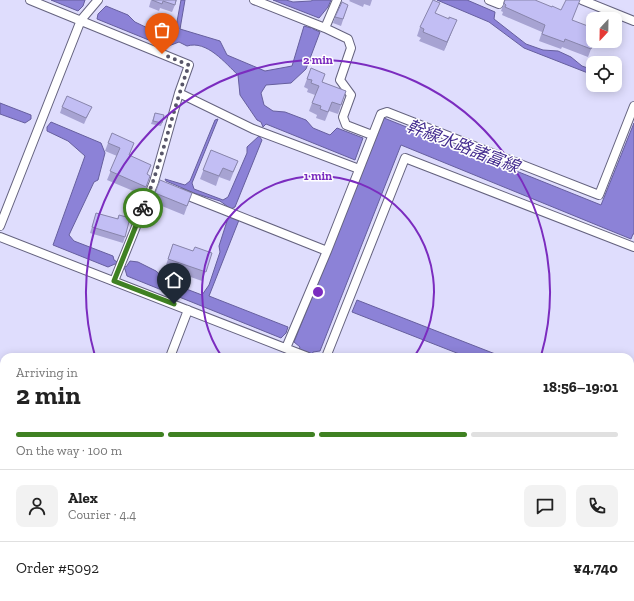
<!DOCTYPE html>
<meta charset="utf-8">
<style>
:root{--surface:#fff;--page:#f2f2f2;--text:#222;--muted:#767676;--line:#e0e0e0;--accent:#3f8122}
body{margin:0;font-family:"Zilla Slab","Noto Sans JP",serif;background:var(--page);color:var(--text);height:100vh;display:flex;flex-direction:column;font-size:15px;white-space:nowrap}
*{box-sizing:border-box;margin:0}
p{font-size:13px;color:var(--muted)}
.icon{flex:none;width:22px;height:22px;fill:none;stroke:currentColor;stroke-width:2;stroke-linecap:round;stroke-linejoin:round}
.map{position:relative;flex:1;overflow:hidden}
.sheet{position:absolute;left:0px;top:353px;width:634px;height:248px;display:flex;flex-direction:column;background:var(--surface);border-radius:12px 12px 0 0;box-shadow:0 2px 10px #0003}
.sheet>*{flex:none}
.needle{width:26px;rotate:202deg}
.tools{position:absolute;left:586px;top:12px;display:grid;gap:8px}
.tools a{display:grid;place-items:center;width:36px;height:36px;border-radius:8px;background:var(--surface);box-shadow:0 2px 10px #0003;font-size:20px}
.pin{position:absolute;display:grid;place-items:center;width:34px;height:34px;color:#fff;margin:-41px -17px;border-radius:50% 50% 50% 0;rotate:-45deg;box-shadow:0 0 4px #0007}
.pin .icon{rotate:45deg}
.courier{position:absolute;display:grid;place-items:center;width:40px;height:40px;margin:-20px;border:3px solid #3f8122;border-radius:50%;background:#fff;color:#222;box-shadow:0 1px 5px #0007}
.summary em{font-style:normal;font-weight:800}
.summary div{display:flex;flex-direction:column-reverse}
.summary{display:flex;align-items:center;justify-content:space-between;height:68px;padding:0 16px}
h1{font-size:26px;font-weight:800;line-height:30px}
.bar{display:grid;grid-template-columns:repeat(4,1fr);gap:6px 4px;align-content:center;height:48px;padding:0 16px}
.bar i{height:5px;border-radius:3px;background:var(--line)}
.bar .selected{background:var(--accent)}
.bar p{grid-column:span 4}
.line{display:flex;align-items:center;gap:10px;padding:0 16px;border-top:1px solid var(--line)}
.line div{flex:1}
.round{display:grid;place-items:center;flex:none;width:42px;height:42px;border-radius:8px;background:var(--page)}
.map>svg:first-child{display:block}
</style>
<div class="map">
<svg width="634" height="601" viewBox="0 0 634 601">
<rect width="100%" height="100%" fill="#dfddfd"/>
<path fill="#8c82d7" stroke="#665f9e" d="M51,0H85L83,6L78,11Z
M181,0H185L180,29L220,41L227,55L265,71L292,66L304,26L311,28V27L313,28V29L320,32L306,69L291,83L266,85L261,93L264,105L273,111L285,112L306,120L313,128L330,135L337,128L363,138L355,160L266,124L263,127L261,122L257,120L240,95L238,75C225,63 207,40 187,46L179,42L166,47L97,19L98,14L106,6L128,15L135,22L160,34L168,35L176,27Z
M273,0H286L293,2L311,1L313,0H331L328,7L319,18Z
M437,0H467L495,12L494,19L526,44L543,50L558,51L571,57L582,66L593,70V75L524,48L489,22Z
M0,103L31,115V119L25,123L0,114Z
M384,118L601,205L634,123V234H633L631,239L401,145L320,351L313,352L311,357H296L300,347L294,342Z
M218,119L192,183L194,189L223,200L228,197L247,153V147L259,136L262,140L235,207L231,209L220,201L194,193L166,181L165,179L185,185L190,181L215,120Z
M51,122L101,143L105,153L98,180L94,182L69,235L74,241L113,256L114,260L126,267L130,261L138,262L156,271L168,282L202,295L209,285L220,252L219,246L228,218L232,216L239,220L209,296L288,327L286,333L281,338L127,276L125,269L115,264L108,267L53,245L85,156L68,141L47,131V127Z
M357,300L503,357H467L352,312Z
M292,597H356L366,601H302Z"/>
<g fill="none" stroke-linecap="round" stroke-linejoin="round">
<g stroke="#65637f" stroke-width="10">
<path id="minor" d="M30,0L189,65L179,93L154,182L114,281
M254,0L325,28L348,39L351,48L340,80L351,95L343,117L346,125L372,135
M489,0L499,4L500,0
M582,0L634,21
M325,28L337,0
M179,93L253,129L359,169
M181,193L327,251
M0,226L81,20L98,0
M0,237L308,357
M286,348L327,251L381,114L387,112L599,195L634,106
M170,357L188,310
M326,357L405,158L634,247
M630,571L634,573
M0,585L4,586
M31,597L41,601
M268,597L279,601
M68,601L70,597
M231,601L232,597"/>
</g>
<use href="#minor" stroke="#fff" stroke-width="8"/>
</g>
<path fill="#a7a3d2" d="M151,0H177L172,12L160,8L159,11L149,7Z
M350,0H372L370,6L364,4L363,7L349,1Z
M505,0L572,20L594,41L588,57L562,47L561,49L539,41L542,32L502,15L503,12L501,11Z
M348,5L341,26L333,23L335,17Z
M436,14L453,29L444,51L419,41L421,38L417,36L420,27Z
M311,68L322,82L346,91L338,114L329,111L325,121L316,118L317,115L309,111L315,95L307,92L308,89L304,87Z
M62,107L89,113L84,124L60,113Z
M155,113L162,123L161,126L151,124Z
M108,143L131,151L129,155L148,175L150,176L143,195L107,180L117,156L105,151Z
M211,150L238,161L230,181L219,177L216,186L200,179Z
M155,193H192L184,215L152,202Z
M96,213L117,219L119,215L125,237L123,243L90,233Z
M173,244L193,251L212,253L202,281L165,268Z"/>
<path fill="#8885ab" d="M457,20L453,29L444,51L447,42Z"/>
<path fill="#c2bef4" stroke="#8885ab" d="M152,0H176L175,5L163,1L162,4Z
M433,0L440,3L435,13L449,19V17L457,20L447,42L423,32L424,29L420,27Z
M505,0H535L552,7V6L561,10L566,0H580L572,20L593,28V41H594L591,49L565,39L564,42L542,34L545,25L505,7L506,5L504,3Z
M342,2L348,5L343,19L335,17Z
M311,68L325,74L322,82L346,91L341,105L332,102L328,112L320,109L321,106L312,103L319,86L311,83L312,80L307,79Z
M67,96L92,107L86,118L62,107Z
M155,113L164,115L162,123L153,121Z
M112,133L134,143L129,155L151,165L147,174L150,176L146,187L110,171L120,148L108,143Z
M211,150L238,161L233,172L223,168L219,176L203,170Z
M160,180L192,193L187,206L155,193Z
M96,213L118,219L119,215L130,218L125,237L92,227Z
M173,244L193,251L195,247L212,253L206,272L168,259Z"/>
<g fill="none" stroke-linecap="round" stroke-linejoin="round">
<path stroke="#585669" stroke-width="4" stroke-dasharray="0 7.2" d="M143,208C162,162 172,112 189,65L162,54"/>
<path stroke="#3f8122" stroke-width="5" d="M143,208L114,281L174,304"/>
</g>
<g fill="none" stroke="#7b2cbf" stroke-width="2">
<path d="M222 357A116 116 0 1 1 414 357"/>
<path d="M95 356A232 232 0 1 1 541 356"/>
</g>
<g text-anchor="middle" dominant-baseline="central" stroke-width="3" stroke-linejoin="round" paint-order="stroke">
<g font-size="17" font-style="italic" fill="#442c8f" stroke="#fff">
<text transform="translate(463 146) rotate(21)">幹線水路諸富線</text>
</g>
</g>
<circle cx="318" cy="292" r="6" fill="#7b2cbf" stroke="#fff" stroke-width="2"/>
<g font-size="12" text-anchor="middle" font-weight="bold" fill="#7b2cbf" stroke="#fff" stroke-width="3" stroke-linejoin="round" paint-order="stroke">
<text x="318" y="64">2 min</text>
<text x="318" y="180">1 min</text>
</g>
</svg>
<div class="tools">
<a><svg class="needle" viewBox="-14 -14 28 28"><path d="M0-13l5 13h-10z" fill="#e53935"/><path d="M0 13l5-13h-10z" fill="#767676"/></svg></a>
<a><svg class="icon" aria-label="locate" viewBox="0 0 24 24"><circle cx="12" cy="12" r="6"/><path d="M12 2v4M12 18v4M2 12h4M18 12h4"/></svg></a>
</div>
<div class="pin" style="left:162px;top:54px;background:#ea580c"><svg class="icon" aria-label="bag" viewBox="0 0 24 24"><path d="M5 8h14l-1 12H6zM9 8a3 3 0 0 1 6 0"/></svg></div>
<div class="pin" style="left:174px;top:304px;background:#1f2937"><svg class="icon" aria-label="home" viewBox="0 0 24 24"><path d="M3 11l9-7 9 7M6 9v11h12V9"/></svg></div>
<div class="courier" style="left:143px;top:208px"><svg class="icon" aria-label="bike" viewBox="0 0 24 24"><circle cx="6" cy="16" r="4"/><circle cx="18" cy="16" r="4"/><path d="M6 16l4-8h5l3 8M10 8l3 8H6M13 5h3"/></svg></div>
<section class="sheet">
<div class="summary"><div><h1>2 min</h1><p>Arriving in</p></div><em>18:56–19:01</em></div>
<div class="bar"><i class="selected"></i><i class="selected"></i><i class="selected"></i><i></i><p>On the way · 100 m</p></div>
<div class="line" style="height:72px"><a class="round"><svg class="icon" aria-label="person" viewBox="0 0 24 24"><circle cx="12" cy="8" r="4"/><path d="M4 21q1-7 8-7t8 7"/></svg></a><div><b>Alex</b><p>Courier · 4.4</p></div><a class="round"><svg class="icon" aria-label="chat" viewBox="0 0 24 24"><path d="M4 5h16v11H9l-5 4z"/></svg></a><a class="round"><svg class="icon" aria-label="phone" viewBox="0 0 24 24"><path d="M5 4h4l2 5-3 2q2 4 5 5l2-3 5 2v4C11 20 4 13 5 4z"/></svg></a></div>
<div class="line" style="height:52px"><div>Order #5092</div><b>¥4,740</b></div>
</section>
</div>
